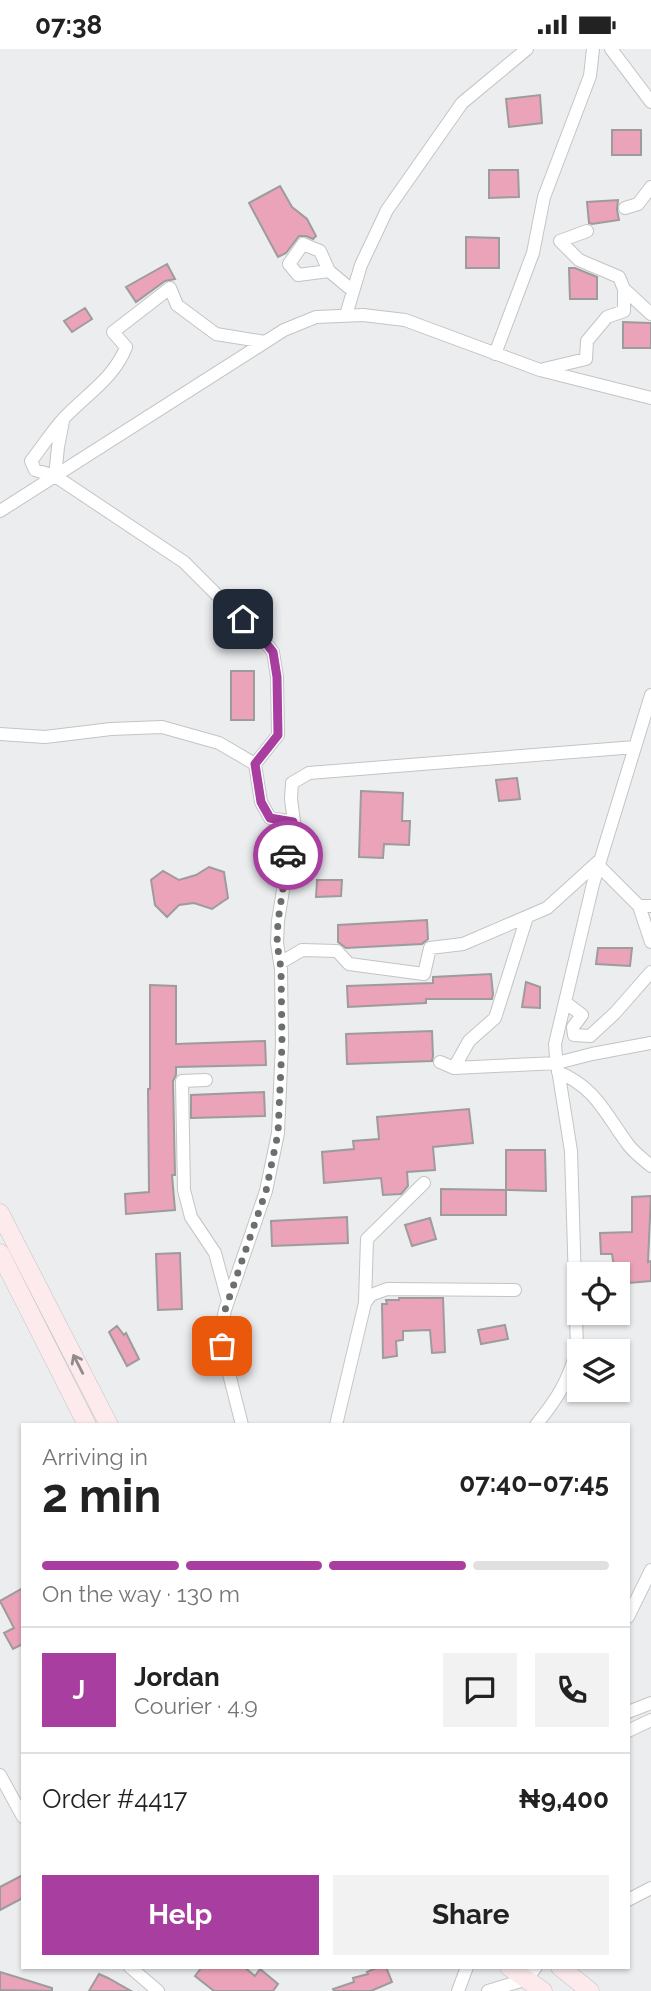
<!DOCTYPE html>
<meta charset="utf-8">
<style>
:root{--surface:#fff;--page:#f2f2f2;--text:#222;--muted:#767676;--line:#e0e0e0;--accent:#a83e9f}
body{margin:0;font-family:Raleway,sans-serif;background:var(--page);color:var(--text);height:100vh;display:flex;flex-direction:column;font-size:26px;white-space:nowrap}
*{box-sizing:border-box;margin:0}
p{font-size:23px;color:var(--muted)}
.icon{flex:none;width:38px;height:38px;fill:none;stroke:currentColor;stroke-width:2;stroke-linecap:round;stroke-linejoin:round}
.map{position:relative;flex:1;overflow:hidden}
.side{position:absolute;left:21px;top:1374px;width:609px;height:546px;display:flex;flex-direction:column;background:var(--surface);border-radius:0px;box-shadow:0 2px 5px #0004}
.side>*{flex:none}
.controls{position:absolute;left:567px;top:1213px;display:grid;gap:14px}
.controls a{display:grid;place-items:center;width:63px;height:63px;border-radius:0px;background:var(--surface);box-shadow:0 2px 5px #0004;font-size:35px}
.pin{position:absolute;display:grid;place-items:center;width:60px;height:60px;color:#fff;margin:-30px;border-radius:14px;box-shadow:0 4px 10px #0006}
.courier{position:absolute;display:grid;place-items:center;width:70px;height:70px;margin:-35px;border:5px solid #a83e9f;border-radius:50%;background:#fff;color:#222;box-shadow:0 2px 9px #0007}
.summary em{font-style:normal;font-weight:700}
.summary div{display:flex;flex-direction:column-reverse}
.summary{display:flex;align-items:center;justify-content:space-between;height:119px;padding:0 21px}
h1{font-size:46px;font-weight:700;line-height:52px}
.bar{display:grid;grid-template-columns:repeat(4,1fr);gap:10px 7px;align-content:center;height:84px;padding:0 21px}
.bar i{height:9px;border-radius:5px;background:var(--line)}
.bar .current{background:var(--accent)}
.bar p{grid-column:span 4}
.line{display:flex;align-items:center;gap:18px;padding:0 21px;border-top:2px solid var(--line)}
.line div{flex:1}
.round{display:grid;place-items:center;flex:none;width:74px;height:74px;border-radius:0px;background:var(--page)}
.cta{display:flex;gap:14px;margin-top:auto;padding:14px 21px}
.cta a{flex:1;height:80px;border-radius:0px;background:var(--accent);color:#fff;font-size:28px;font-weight:700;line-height:80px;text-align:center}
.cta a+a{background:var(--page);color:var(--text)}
.status{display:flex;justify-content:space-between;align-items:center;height:49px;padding:0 35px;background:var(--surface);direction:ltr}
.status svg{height:19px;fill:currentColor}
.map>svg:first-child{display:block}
</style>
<div class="status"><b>07:38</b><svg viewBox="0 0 49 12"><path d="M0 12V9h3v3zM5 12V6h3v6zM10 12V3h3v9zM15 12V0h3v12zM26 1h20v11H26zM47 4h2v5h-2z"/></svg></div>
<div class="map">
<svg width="651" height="1942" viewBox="0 0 651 1942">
<rect width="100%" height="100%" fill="#ecedef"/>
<path fill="#eaa3b9" stroke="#9d9b9c" stroke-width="2" d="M540,46L542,74L509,78L506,50Z
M612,81H641V106H612Z
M489,121H518L519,148L489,149Z
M280,137L292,158L307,170L316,187L313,190L306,187H299L286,204L278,208L249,154Z
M618,151L617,161L619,171L592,175L589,174L587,153Z
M466,188L499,189V219H466Z
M167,215L175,230L165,232L136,253L126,238Z
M569,219H575L597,228V250H570Z
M85,259L92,270L72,283L64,272Z
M623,273L651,274V299H623Z
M231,622H254V671H231Z
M517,729L520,750L499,752L496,731Z
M361,742L403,744L402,772H410L409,796L384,795L383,809L359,808Z
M209,818L224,823L228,849L212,860L194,854L179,856L167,868L155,856L151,831L163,822L179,831L196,826Z
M317,831H342L341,847L316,848Z
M427,871L428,890L422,895L346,899L338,893V876Z
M598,899H632L630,917L596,915Z
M491,925L493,945L492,950H426V954L348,958L347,937L433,934V928Z
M526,933L540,938V959L522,958Z
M150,936L176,937V995L265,992L266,1016L176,1018V1026L173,1032L175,1126H172L175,1161L126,1165L125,1145L149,1143L148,1040H150Z
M432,982L433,1007L432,1012L347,1015L346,985Z
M264,1043L265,1067L191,1069V1046Z
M469,1060L473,1094L433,1098L435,1121L407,1123L408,1137L401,1145L383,1146L381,1129L324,1134L322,1103L354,1100L353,1092L379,1090L377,1068Z
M506,1101H545L546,1142L506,1141Z
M441,1140L506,1141V1166H441Z
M651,1147L648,1213L651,1212V1232L618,1235V1225H615L612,1205H601L600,1184L632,1183V1148Z
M347,1168L348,1194L272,1197L271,1172Z
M430,1169L436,1190L412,1197L405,1176Z
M180,1204L182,1260L158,1261L156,1205Z
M399,1249H443L445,1303L432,1304L430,1281L403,1282V1291L396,1292L397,1307L383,1309L382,1255H387L386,1251H399Z
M505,1276L508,1290L481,1295L478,1281Z
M117,1277L124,1286L126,1284L139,1310L127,1317L109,1283Z
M23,1539V1595L13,1600L4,1584L14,1579L0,1552Z
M23,1826V1849L0,1861V1838Z
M202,1918H244L255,1927L260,1920L278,1935L273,1942H214L195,1927Z
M378,1918H386L392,1933L371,1942H334L333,1940L354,1933L353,1929L368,1925L367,1923Z
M0,1923L52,1939V1942L0,1941Z
M99,1925L108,1929L131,1942H89Z"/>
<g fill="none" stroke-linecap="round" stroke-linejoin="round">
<g stroke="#c2c4c5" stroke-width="14">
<path id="street" d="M611,0L651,53
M625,159L638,155L651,138
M329,222L298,226L289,215L303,195L320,202L329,222L353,242
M624,240L651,265
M346,266L361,216L387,161L462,54L527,0
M495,305L533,204L544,148L590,27L593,0
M544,320L586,310L587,292L607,268L624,262V240L619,228L579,211L560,192L587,182
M55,427L58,398L63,372
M0,462L284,281L316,268L363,266L405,271L540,321L651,349
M0,685L45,688L111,680L162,678L219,694L255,715L261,753L270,769L294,773
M255,715L278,686L277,628L273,603L258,584L227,556L184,513L55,427L35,421L31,412C42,398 52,382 65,368C86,346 115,328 126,298L113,283L170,239L177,256L216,285L265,293
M599,817L639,857H651
M639,857L651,893
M280,914L302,901L337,902L349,915L424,925L430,899L463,895L547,859L600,811
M565,953L582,966L573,978L574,986L590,987L615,964L651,923
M440,1013L454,1019L469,992L495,969L527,868
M454,1019L557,1014L592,1005L651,994
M558,1023C595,1038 605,1064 627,1094C633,1103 643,1110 651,1117
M206,1031L182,1032L184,1141L191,1168L215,1204L228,1252
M365,1254L367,1190L424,1134
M242,1376L222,1297L221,1281L225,1261L266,1142L278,1084L282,994L281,920L277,894L278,872L294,773L291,750L292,734L309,724L635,698
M336,1376L365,1254L371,1246L387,1240L515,1241
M536,1376C557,1350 568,1333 577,1300L571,1102L556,1008L555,995L593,835L651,646
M628,1568L651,1521
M628,1663L651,1654
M628,1682L651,1671
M0,1726L23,1768
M628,1851L651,1839
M130,1918L158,1942
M458,1942L467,1918
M488,1942L527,1930L536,1918"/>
</g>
<g stroke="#c2c4c5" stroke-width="19">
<path id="secondary" d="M0,1164L109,1376
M0,1204L87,1376
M509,1918L543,1942
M560,1918L590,1942"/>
</g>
<use href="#street" stroke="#fff" stroke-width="12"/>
<use href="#secondary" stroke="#fceaed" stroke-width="18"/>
</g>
<defs><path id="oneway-shaft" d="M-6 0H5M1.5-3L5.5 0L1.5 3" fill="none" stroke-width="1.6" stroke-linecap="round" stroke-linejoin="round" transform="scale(1.75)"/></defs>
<use stroke="#928a8b" href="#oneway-shaft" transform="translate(78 1315) rotate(-117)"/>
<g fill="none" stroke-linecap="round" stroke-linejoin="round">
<path stroke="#6d6e6e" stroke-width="7" stroke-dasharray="0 12.6" d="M222,1297L221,1281L225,1261L266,1142L278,1084L282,995L281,920L277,894L278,872L288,806"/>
<path stroke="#a83e9f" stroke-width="9" d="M243,570L258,584L273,603L277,628L278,686L255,715L261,753L270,769L293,773L288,806"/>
</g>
</svg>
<div class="controls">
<a><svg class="icon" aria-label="locate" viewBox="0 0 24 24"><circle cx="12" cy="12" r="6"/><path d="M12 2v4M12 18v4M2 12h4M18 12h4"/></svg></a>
<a><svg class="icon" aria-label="layers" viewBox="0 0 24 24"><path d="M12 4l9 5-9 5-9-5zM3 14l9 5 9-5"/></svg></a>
</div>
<div class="pin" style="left:222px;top:1297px;background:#ea580c"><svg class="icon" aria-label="bag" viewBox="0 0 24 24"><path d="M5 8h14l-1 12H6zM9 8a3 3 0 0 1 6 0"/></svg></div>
<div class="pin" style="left:243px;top:570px;background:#1f2937"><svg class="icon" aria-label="home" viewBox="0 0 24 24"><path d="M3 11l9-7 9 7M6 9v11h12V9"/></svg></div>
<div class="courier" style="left:288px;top:806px"><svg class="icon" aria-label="car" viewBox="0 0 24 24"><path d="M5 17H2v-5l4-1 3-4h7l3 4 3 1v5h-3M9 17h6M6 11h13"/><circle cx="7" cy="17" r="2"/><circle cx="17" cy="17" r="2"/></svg></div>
<section class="side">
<div class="summary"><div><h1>2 min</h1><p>Arriving in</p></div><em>07:40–07:45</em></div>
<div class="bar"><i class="current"></i><i class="current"></i><i class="current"></i><i></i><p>On the way · 130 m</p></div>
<div class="line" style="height:126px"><b class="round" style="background:var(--accent);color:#fff">J</b><div><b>Jordan</b><p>Courier · 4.9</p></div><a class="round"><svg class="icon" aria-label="chat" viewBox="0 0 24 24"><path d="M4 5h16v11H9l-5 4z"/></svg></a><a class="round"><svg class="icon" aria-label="phone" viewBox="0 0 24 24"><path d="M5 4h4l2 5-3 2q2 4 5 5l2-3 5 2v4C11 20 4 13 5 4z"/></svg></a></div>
<div class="line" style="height:91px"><div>Order #4417</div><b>₦9,400</b></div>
<div class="cta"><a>Help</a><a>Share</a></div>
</section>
</div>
